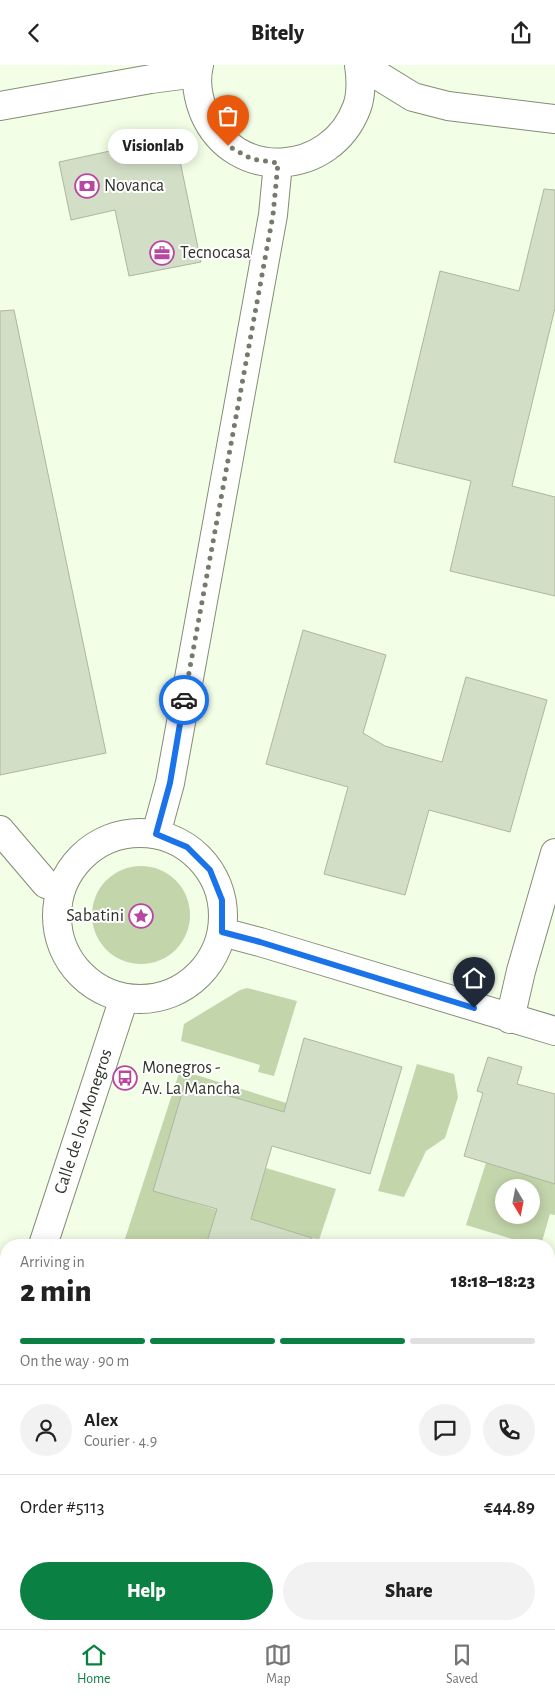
<!DOCTYPE html>
<meta charset="utf-8">
<style>
:root{--surface:#fff;--page:#f2f2f2;--text:#222;--muted:#767676;--line:#e0e0e0;--accent:#0b8043}
body{margin:0;font-family:"Alegreya Sans",sans-serif;background:var(--page);color:var(--text);height:100vh;display:flex;flex-direction:column;font-size:19px;white-space:nowrap}
*{box-sizing:border-box;margin:0}
p{font-size:16px;color:var(--muted)}
.icon{flex:none;width:28px;height:28px;fill:none;stroke:currentColor;stroke-width:2;stroke-linecap:round;stroke-linejoin:round}
.map{position:relative;flex:1;overflow:hidden}
.drawer{position:absolute;left:0px;top:1174px;width:555px;height:391px;display:flex;flex-direction:column;background:var(--surface);border-radius:20px 20px 0 0;box-shadow:0 2px 12px #0003}
.drawer>*{flex:none}
.needle{width:32px;rotate:170deg}
.controls{position:absolute;left:495px;top:1114px;display:grid;gap:10px}
.controls a{display:grid;place-items:center;width:45px;height:45px;border-radius:50%;background:var(--surface);box-shadow:0 2px 12px #0003;font-size:25px}
.pin{position:absolute;display:grid;place-items:center;width:42px;height:42px;color:#fff;margin:-51px -21px;border-radius:50% 50% 50% 0;rotate:-45deg;box-shadow:0 0 5px #0007}
.pin .icon{rotate:45deg}
.courier{position:absolute;display:grid;place-items:center;width:50px;height:50px;margin:-25px;border:4px solid #1a73e8;border-radius:50%;background:#fff;color:#222;box-shadow:0 1px 6px #0007}
.bubble{position:absolute;height:35px;border-radius:18px;background:var(--surface);box-shadow:0 2px 12px #0003;font-size:16px;font-weight:800;line-height:35px;text-align:center}
.headline em{font-style:normal;font-weight:800}
.headline div{display:flex;flex-direction:column-reverse}
.headline{display:flex;align-items:center;justify-content:space-between;height:85px;padding:0 20px}
h1{font-size:32px;font-weight:800;line-height:38px}
.bar{display:grid;grid-template-columns:repeat(4,1fr);gap:8px 5px;align-content:center;height:60px;padding:0 20px}
.bar i{height:6px;border-radius:4px;background:var(--line)}
.bar .active{background:var(--accent)}
.bar p{grid-column:span 4}
.line{display:flex;align-items:center;gap:12px;padding:0 20px;border-top:1px solid var(--line)}
.line div{flex:1}
.round{display:grid;place-items:center;flex:none;width:52px;height:52px;border-radius:26px;background:var(--page)}
.cta{display:flex;gap:10px;margin-top:auto;padding:10px 20px}
.cta a{flex:1;height:58px;border-radius:30px;background:var(--accent);color:#fff;font-size:20px;font-weight:800;line-height:58px;text-align:center}
.cta a+a{background:var(--page);color:var(--text)}
header{display:flex;justify-content:space-between;align-items:center;height:65px;padding:0 20px;background:var(--surface);font-size:22px;font-weight:800}
.dock{display:flex;justify-content:space-around;align-items:center;height:70px;border-top:1px solid var(--line);background:var(--surface);font-size:14px;color:var(--muted)}
.dock a{display:grid;justify-items:center;gap:2px}
.dock .active{color:var(--accent)}
.map>svg:first-child{display:block}
</style>
<header><svg class="icon" aria-label="back" viewBox="0 0 24 24"><path d="M15 5l-7 7 7 7"/></svg>Bitely<svg class="icon" aria-label="share" viewBox="0 0 24 24"><path d="M12 15V3M7 8l5-5 5 5M5 13v7h14v-7"/></svg></header>
<div class="map">
<svg width="555" height="1564" viewBox="0 0 555 1564">
<rect width="100%" height="100%" fill="#f3fee6"/>
<path fill="#c3d5ab" fill-rule="evenodd" d="M92 850a49 49 0 1 1 98 0a49 49 0 1 1-98 0Z
M247,923L297,936L274,1011L258,1007L260,1000L181,976L184,959L240,925Z
M417,999L454,1009L458,1032L445,1073L426,1086L404,1132L378,1126Z
M180,1005L293,1040L290,1049L185,1018L154,1126L217,1145L207,1180H123Z
M486,1098L555,1119V1150L550,1149L541,1180H532L466,1160ZM504,1122H531V1150H504Z
M266,1103L336,1124L319,1175L250,1154Z
M555,1256V1304L553,1310L549,1308V1277Z
M549,1425L555,1427V1506L552,1512L549,1511Z
M389,1559H449L463,1564H387Z"/>
<path fill="#d3dec6" stroke="#adb7a0" d="M175,72L201,197L129,211L115,145L71,155L59,97Z
M544,124L555,125V243L512,421L555,432V531L450,506L471,416L394,397L440,206L519,226Z
M14,245L106,688L0,710V246Z
M303,565L386,590L363,668L385,681L442,697L466,612L547,635L510,767L429,745L405,830L324,809L348,722L266,699Z
M304,973L402,1002L370,1109L272,1081L251,1154L312,1173L311,1180H206L217,1144L153,1126L185,1018L284,1047Z
M488,992L522,1002L517,1019L555,1029V1119L464,1091L483,1028L477,1026Z"/>
<g fill="none" stroke-linecap="round" stroke-linejoin="round">
<g stroke="#838d77" stroke-width="30">
<g id="street">
<path d="M199,0C195,16 198,33 204,48C234,118 331,112 357,42C362,28 361,14 359,0"/>
<path d="M361,0L413,32L448,41L555,54"/>
<path d="M0,41L151,14L197,8"/>
<path d="M0,765L46,819L61,824"/>
<circle cx="140" cy="851" r="83"/>
<path d="M156,769L170,718L273,150L278,98"/>
<path d="M222,867L260,877L555,966"/>
<path d="M510,954L521,906L555,788"/>
<path id="s1" d="M43,1180L124,933"/>
<path d="M0,1291L6,1276"/>
</g>
</g>
<use href="#street" stroke="#fff" stroke-width="28"/>
</g>
<g fill="none" stroke-linecap="round" stroke-linejoin="round">
<path stroke="#747a6c" stroke-width="5" stroke-dasharray="0 9" d="M184,635L273,150L278,98L252,94L228,81"/>
<path stroke="#1a73e8" stroke-width="6" d="M184,635L170,718L156,769L187,782L210,805L222,835V867L260,877L474,943"/>
</g>
<defs>
<g id="bank-ring" transform="scale(1.25)"><circle r="9.5" fill="#fff" stroke="#b947a2" stroke-width="1.5"/><path d="M-6-4H6V4H-6ZM0-2.3a2.3 2.3 0 1 0 0 4.6a2.3 2.3 0 1 0 0-4.6Z" fill="#b947a2"/></g>
<g id="office-ring" transform="scale(1.25)"><circle r="9.5" fill="#fff" stroke="#b947a2" stroke-width="1.5"/><path d="M-6-3h4V-5.5h4V-3h4V5H-6ZM-1-4.5V-3h2v-1.5ZM-6 0V1H6V0Z" fill="#b947a2"/></g>
<g id="sight-ring" transform="scale(1.25)"><circle r="9.5" fill="#fff" stroke="#b947a2" stroke-width="1.5"/><path d="M0-6L1.8-2.2L6-1.7L2.9 1.2L3.7 5.4L0 3.3L-3.7 5.4L-2.9 1.2L-6-1.7L-1.8-2.2Z" fill="#b947a2"/></g>
<g id="bus-ring" transform="scale(1.25)"><circle r="9.5" fill="#fff" stroke="#b947a2" stroke-width="1.5"/><path d="M-5-6H5V4H4V6H2V4H-2V6H-4V4H-5ZM-3.5-4V0h7V-4ZM-3.5 1.2v1.5H-2V1.2ZM2 1.2v1.5H3.5V1.2Z" fill="#b947a2"/></g>
</defs>
<g fill-rule="evenodd">
<use href="#bank-ring" x="87" y="121"/>
<use href="#office-ring" x="162" y="188"/>
<use href="#sight-ring" x="141" y="851"/>
<use href="#bus-ring" x="125" y="1013"/>
</g>
<g text-anchor="middle" dominant-baseline="central" stroke-width="4" stroke-linejoin="round" paint-order="stroke">
<g font-size="18" fill="#2f332a" stroke="#fff" text-anchor="start">
<text x="104" y="121">Novanca</text>
<text x="180" y="188">Tecnocasa</text>
<text x="124" y="851" text-anchor="end">Sabatini</text>
<text x="142" y="1003">Monegros -<tspan x="142" dy="21">Av. La Mancha</tspan></text>
</g>
<g font-size="18" fill="#2f332a" stroke="#fff">
<text stroke="none"><textPath href="#s1" startOffset="130">Calle de los Monegros</textPath></text>
</g>
</g>
</svg>
<div class="controls">
<a><svg class="needle" viewBox="-14 -14 28 28"><path d="M0-13l5 13h-10z" fill="#e53935"/><path d="M0 13l5-13h-10z" fill="#767676"/></svg></a>
</div>
<div class="pin" style="left:228px;top:81px;background:#ea580c"><svg class="icon" aria-label="bag" viewBox="0 0 24 24"><path d="M5 8h14l-1 12H6zM9 8a3 3 0 0 1 6 0"/></svg></div>
<div class="pin" style="left:474px;top:943px;background:#1f2937"><svg class="icon" aria-label="home" viewBox="0 0 24 24"><path d="M3 11l9-7 9 7M6 9v11h12V9"/></svg></div>
<div class="courier" style="left:184px;top:635px"><svg class="icon" aria-label="car" viewBox="0 0 24 24"><path d="M5 17H2v-5l4-1 3-4h7l3 4 3 1v5h-3M9 17h6M6 11h13"/><circle cx="7" cy="17" r="2"/><circle cx="17" cy="17" r="2"/></svg></div>
<div class="bubble" style="left:108px;top:64px;width:90px">Visionlab</div>
<section class="drawer">
<div class="headline"><div><h1>2 min</h1><p>Arriving in</p></div><em>18:18–18:23</em></div>
<div class="bar"><i class="active"></i><i class="active"></i><i class="active"></i><i></i><p>On the way · 90 m</p></div>
<div class="line" style="height:90px"><a class="round"><svg class="icon" aria-label="person" viewBox="0 0 24 24"><circle cx="12" cy="8" r="4"/><path d="M4 21q1-7 8-7t8 7"/></svg></a><div><b>Alex</b><p>Courier · 4.9</p></div><a class="round"><svg class="icon" aria-label="chat" viewBox="0 0 24 24"><path d="M4 5h16v11H9l-5 4z"/></svg></a><a class="round"><svg class="icon" aria-label="phone" viewBox="0 0 24 24"><path d="M5 4h4l2 5-3 2q2 4 5 5l2-3 5 2v4C11 20 4 13 5 4z"/></svg></a></div>
<div class="line" style="height:65px"><div>Order #5113</div><b>€44.89</b></div>
<div class="cta"><a>Help</a><a>Share</a></div>
</section>
</div>
<nav class="dock">
<a class="active"><svg class="icon" aria-label="home" viewBox="0 0 24 24"><path d="M3 11l9-7 9 7M6 9v11h12V9"/></svg>Home</a>
<a><svg class="icon" aria-label="map" viewBox="0 0 24 24"><path d="M3 6l6-2 6 2 6-2v14l-6 2-6-2-6 2zM9 4v14M15 6v14"/></svg>Map</a>
<a><svg class="icon" aria-label="saved" viewBox="0 0 24 24"><path d="M7 4h10v16l-5-4-5 4z"/></svg>Saved</a>
</nav>
